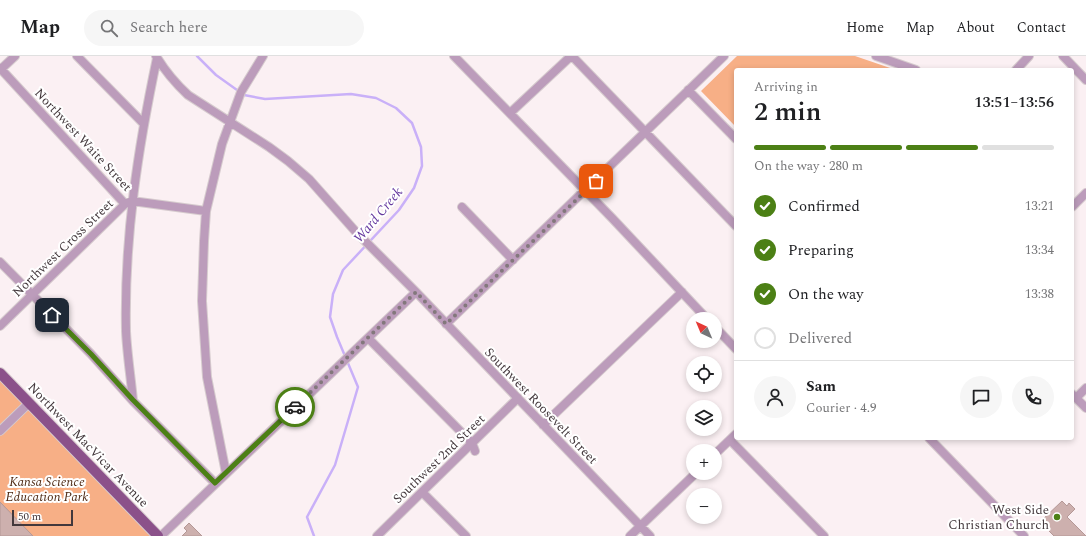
<!DOCTYPE html>
<meta charset="utf-8">
<style>
:root{--surface:#fff;--page:#f6f6f6;--text:#202124;--muted:#757577;--line:#e0e0e0;--accent:#4c8015}
body{margin:0;font-family:Spectral,serif;background:var(--page);color:var(--text);height:100vh;display:flex;flex-direction:column;font-size:15px;white-space:nowrap}
*{box-sizing:border-box;margin:0}
p{font-size:13px;color:var(--muted)}
.icon{flex:none;width:22px;height:22px;fill:none;stroke:currentColor;stroke-width:2;stroke-linecap:round;stroke-linejoin:round}
.map{position:relative;flex:1;overflow:hidden}
.side{position:absolute;left:734px;top:12px;width:340px;height:372px;display:flex;flex-direction:column;background:var(--surface);border-radius:4px;box-shadow:0 2px 6px #0003}
.side>*{flex:none}
.needle{width:26px;rotate:316deg}
.buttons{position:absolute;left:686px;top:256px;display:grid;gap:8px}
.buttons a{display:grid;place-items:center;width:36px;height:36px;border-radius:50%;background:var(--surface);box-shadow:0 2px 6px #0003;font-size:20px}
.scale{position:absolute;left:12px;bottom:10px;width:61px;box-sizing:border-box;padding-left:4px;border:2px solid #43383c;border-top:0;font-size:11px;line-height:14px;white-space:nowrap;color:#43383c;-webkit-text-stroke:3px #fff;paint-order:stroke}
.pin{position:absolute;display:grid;place-items:center;width:34px;height:34px;color:#fff;margin:-17px;border-radius:8px;box-shadow:0 2px 6px #0006}
.courier{position:absolute;display:grid;place-items:center;width:40px;height:40px;margin:-20px;border:3px solid #4c8015;border-radius:50%;background:#fff;color:#222;box-shadow:0 1px 5px #0007}
.summary em{font-style:normal;font-weight:600}
.summary div{display:flex;flex-direction:column-reverse}
.summary{display:flex;align-items:center;justify-content:space-between;height:68px;padding:0 20px}
h1{font-size:26px;font-weight:600;line-height:30px}
.bar{display:grid;grid-template-columns:repeat(4,1fr);gap:6px 4px;align-content:center;height:48px;padding:0 20px}
.bar i{height:5px;border-radius:3px;background:var(--line)}
.bar .current{background:var(--accent)}
.bar p{grid-column:span 4}
.line{display:flex;align-items:center;gap:10px;padding:0 20px;border-top:1px solid var(--line)}
.line div{flex:1}
.round{display:grid;place-items:center;flex:none;width:42px;height:42px;border-radius:21px;background:var(--page)}
ol{padding:0 20px;list-style:none}
li{display:flex;align-items:center;gap:12px;height:44px}
li p{margin-inline-start:auto}
li .icon{padding:4px;border-radius:50%;background:var(--accent);color:#fff;stroke-width:4}
li:last-child{color:var(--muted)}
li i{width:22px;height:22px;border:2px solid var(--line);border-radius:50%}
header{display:flex;align-items:center;gap:24px;box-sizing:border-box;height:56px;padding:0 20px;background:var(--surface);border-bottom:1px solid var(--line)}
header strong{font-size:19px}
nav{display:flex;gap:22px;margin-inline-start:auto;font-size:14px}
.search{width:280px;height:36px;background:var(--page);display:flex;align-items:center;gap:10px;box-sizing:border-box;padding:0 14px;border-radius:22px;color:var(--muted);font-size:15px}
.map>svg:first-child{display:block}
</style>
<header>
<strong>Map</strong>
<div class="search"><svg class="icon" aria-label="search" viewBox="0 0 24 24"><circle cx="10" cy="10" r="6"/><path d="M15 15l6 6"/></svg>Search here</div>
<nav><a>Home</a><a>Map</a><a>About</a><a>Contact</a></nav>
</header>
<div class="map">
<svg width="1086" height="480" viewBox="0 0 1086 480">
<rect width="100%" height="100%" fill="#fbf0f3"/>
<path fill="#f7af86" d="M737,0H855L896,14H736V71L701,35Z
M0,318L157,480H0Z"/>
<g fill="none" stroke-linecap="round" stroke-linejoin="round">
<path stroke="#c9b0f8" stroke-width="2.5" d="M197,0L216,19L244,39L265,43L351,38L376,42L396,52L412,67L421,91L422,110L414,132L399,154L343,214L333,238L330,261L337,281L358,331L335,409L307,461L314,480"/>
</g>
<path fill="#cdb0ae" stroke="#b49896" d="M1062,445L1067,450L1069,447L1075,453L1067,461L1086,480H1054L1040,466Z
M0,446L33,480H0Z
M189,467L202,480H182L187,475L184,472Z"/>
<g fill="none" stroke-linecap="round" stroke-linejoin="round">
<g stroke="#d6cbce" stroke-width="10">
<path id="minor" d="M77,0L143,67
M156,0C165,15 175,27 188,39L269,91L288,105L309,123L356,176L416,236L650,480
M454,0L612,162L707,263
M572,0L736,170
M876,0L916,14
M1063,0L1086,24
M0,12L125,148
M0,14L15,0
M1016,14L1029,0
M688,34L736,83
M510,57L571,0
M462,151L513,204
M1072,151L1086,137
M0,206L91,298L133,345L215,427
M446,268L724,0
M0,270L125,148L132,145L206,155
M715,271L736,293
M368,282L472,387L475,395
M1072,338L1086,352
M1076,342L1086,332
M133,345C131,322 127,298 126,275C124,182 138,92 157,2
M543,369L682,236
M0,375L29,347
M929,382L1024,480
M730,384L824,480
M715,398L736,378
M226,417L207,321L202,245L204,185L206,155L222,88L241,36L263,0
M422,436L466,480
M161,480L416,236
M377,480L518,342
M630,480L696,417"/>
</g>
<g stroke="#d6cbce" stroke-width="12">
<path id="major" d="M0,317L158,480"/>
</g>
<use href="#minor" stroke="#bc9cbb" stroke-width="8"/>
<use href="#major" stroke="#8b518a" stroke-width="10"/>
</g>
<g fill="none" stroke-linecap="round" stroke-linejoin="round">
<path stroke="#83787c" stroke-width="4" stroke-dasharray="0 7.2" d="M295,351L416,236L446,268L596,125"/>
<path stroke="#4c8015" stroke-width="5" d="M52,259L91,298L133,344L215,427L295,351"/>
</g>
<circle fill="#4c8015" stroke="#fff" stroke-width="1.5" cx="1057" cy="461" r="4"/>
<g text-anchor="middle" dominant-baseline="central" stroke-width="4" stroke-linejoin="round" paint-order="stroke">
<g font-size="13" fill="#43383c" stroke="#fff">
<text transform="translate(83 84) rotate(47)">Northwest Waite Street</text>
<text transform="translate(63 192) rotate(-44)">Northwest Cross Street</text>
<text transform="translate(541 350) rotate(46)">Southwest Roosevelt Street</text>
<text transform="translate(88 389) rotate(46)">Northwest MacVicar Avenue</text>
<text transform="translate(439 403) rotate(-44)">Southwest 2nd Street</text>
</g>
<g font-size="13" font-style="italic" fill="#4e2a14" stroke="#fff">
<text x="47" y="426">Kansa Science<tspan x="47" dy="15">Education Park</tspan></text>
</g>
<g font-size="13" fill="#43383c" stroke="#fff" text-anchor="end">
<text x="1049" y="454">West Side<tspan x="1049" dy="15">Christian Church</tspan></text>
</g>
<g font-size="14" font-style="italic" fill="#64389e" stroke="#fff">
<text transform="translate(378 159) rotate(-50)">Ward Creek</text>
</g>
</g>
</svg>
<div class="buttons">
<a><svg class="needle" viewBox="-14 -14 28 28"><path d="M0-13l5 13h-10z" fill="#e53935"/><path d="M0 13l5-13h-10z" fill="#757577"/></svg></a>
<a><svg class="icon" aria-label="locate" viewBox="0 0 24 24"><circle cx="12" cy="12" r="6"/><path d="M12 2v4M12 18v4M2 12h4M18 12h4"/></svg></a>
<a><svg class="icon" aria-label="layers" viewBox="0 0 24 24"><path d="M12 4l9 5-9 5-9-5zM3 14l9 5 9-5"/></svg></a>
<a>+</a>
<a>−</a>
</div>
<div class="scale">50 m</div>
<div class="pin" style="left:596px;top:125px;background:#ea580c"><svg class="icon" aria-label="bag" viewBox="0 0 24 24"><path d="M5 8h14l-1 12H6zM9 8a3 3 0 0 1 6 0"/></svg></div>
<div class="pin" style="left:52px;top:259px;background:#1f2937"><svg class="icon" aria-label="home" viewBox="0 0 24 24"><path d="M3 11l9-7 9 7M6 9v11h12V9"/></svg></div>
<div class="courier" style="left:295px;top:351px"><svg class="icon" aria-label="car" viewBox="0 0 24 24"><path d="M5 17H2v-5l4-1 3-4h7l3 4 3 1v5h-3M9 17h6M6 11h13"/><circle cx="7" cy="17" r="2"/><circle cx="17" cy="17" r="2"/></svg></div>
<section class="side">
<div class="summary"><div><h1>2 min</h1><p>Arriving in</p></div><em>13:51–13:56</em></div>
<div class="bar"><i class="current"></i><i class="current"></i><i class="current"></i><i></i><p>On the way · 280 m</p></div>
<ol>
<li><svg class="icon" aria-label="check" viewBox="0 0 24 24"><path d="M5 12l5 5 9-10"/></svg>Confirmed<p>13:21</p></li>
<li><svg class="icon" aria-label="check" viewBox="0 0 24 24"><path d="M5 12l5 5 9-10"/></svg>Preparing<p>13:34</p></li>
<li><svg class="icon" aria-label="check" viewBox="0 0 24 24"><path d="M5 12l5 5 9-10"/></svg>On the way<p>13:38</p></li>
<li><i></i>Delivered</li>
</ol>
<div class="line" style="height:72px"><a class="round"><svg class="icon" aria-label="person" viewBox="0 0 24 24"><circle cx="12" cy="8" r="4"/><path d="M4 21q1-7 8-7t8 7"/></svg></a><div><b>Sam</b><p>Courier · 4.9</p></div><a class="round"><svg class="icon" aria-label="chat" viewBox="0 0 24 24"><path d="M4 5h16v11H9l-5 4z"/></svg></a><a class="round"><svg class="icon" aria-label="phone" viewBox="0 0 24 24"><path d="M5 4h4l2 5-3 2q2 4 5 5l2-3 5 2v4C11 20 4 13 5 4z"/></svg></a></div>
</section>
</div>
